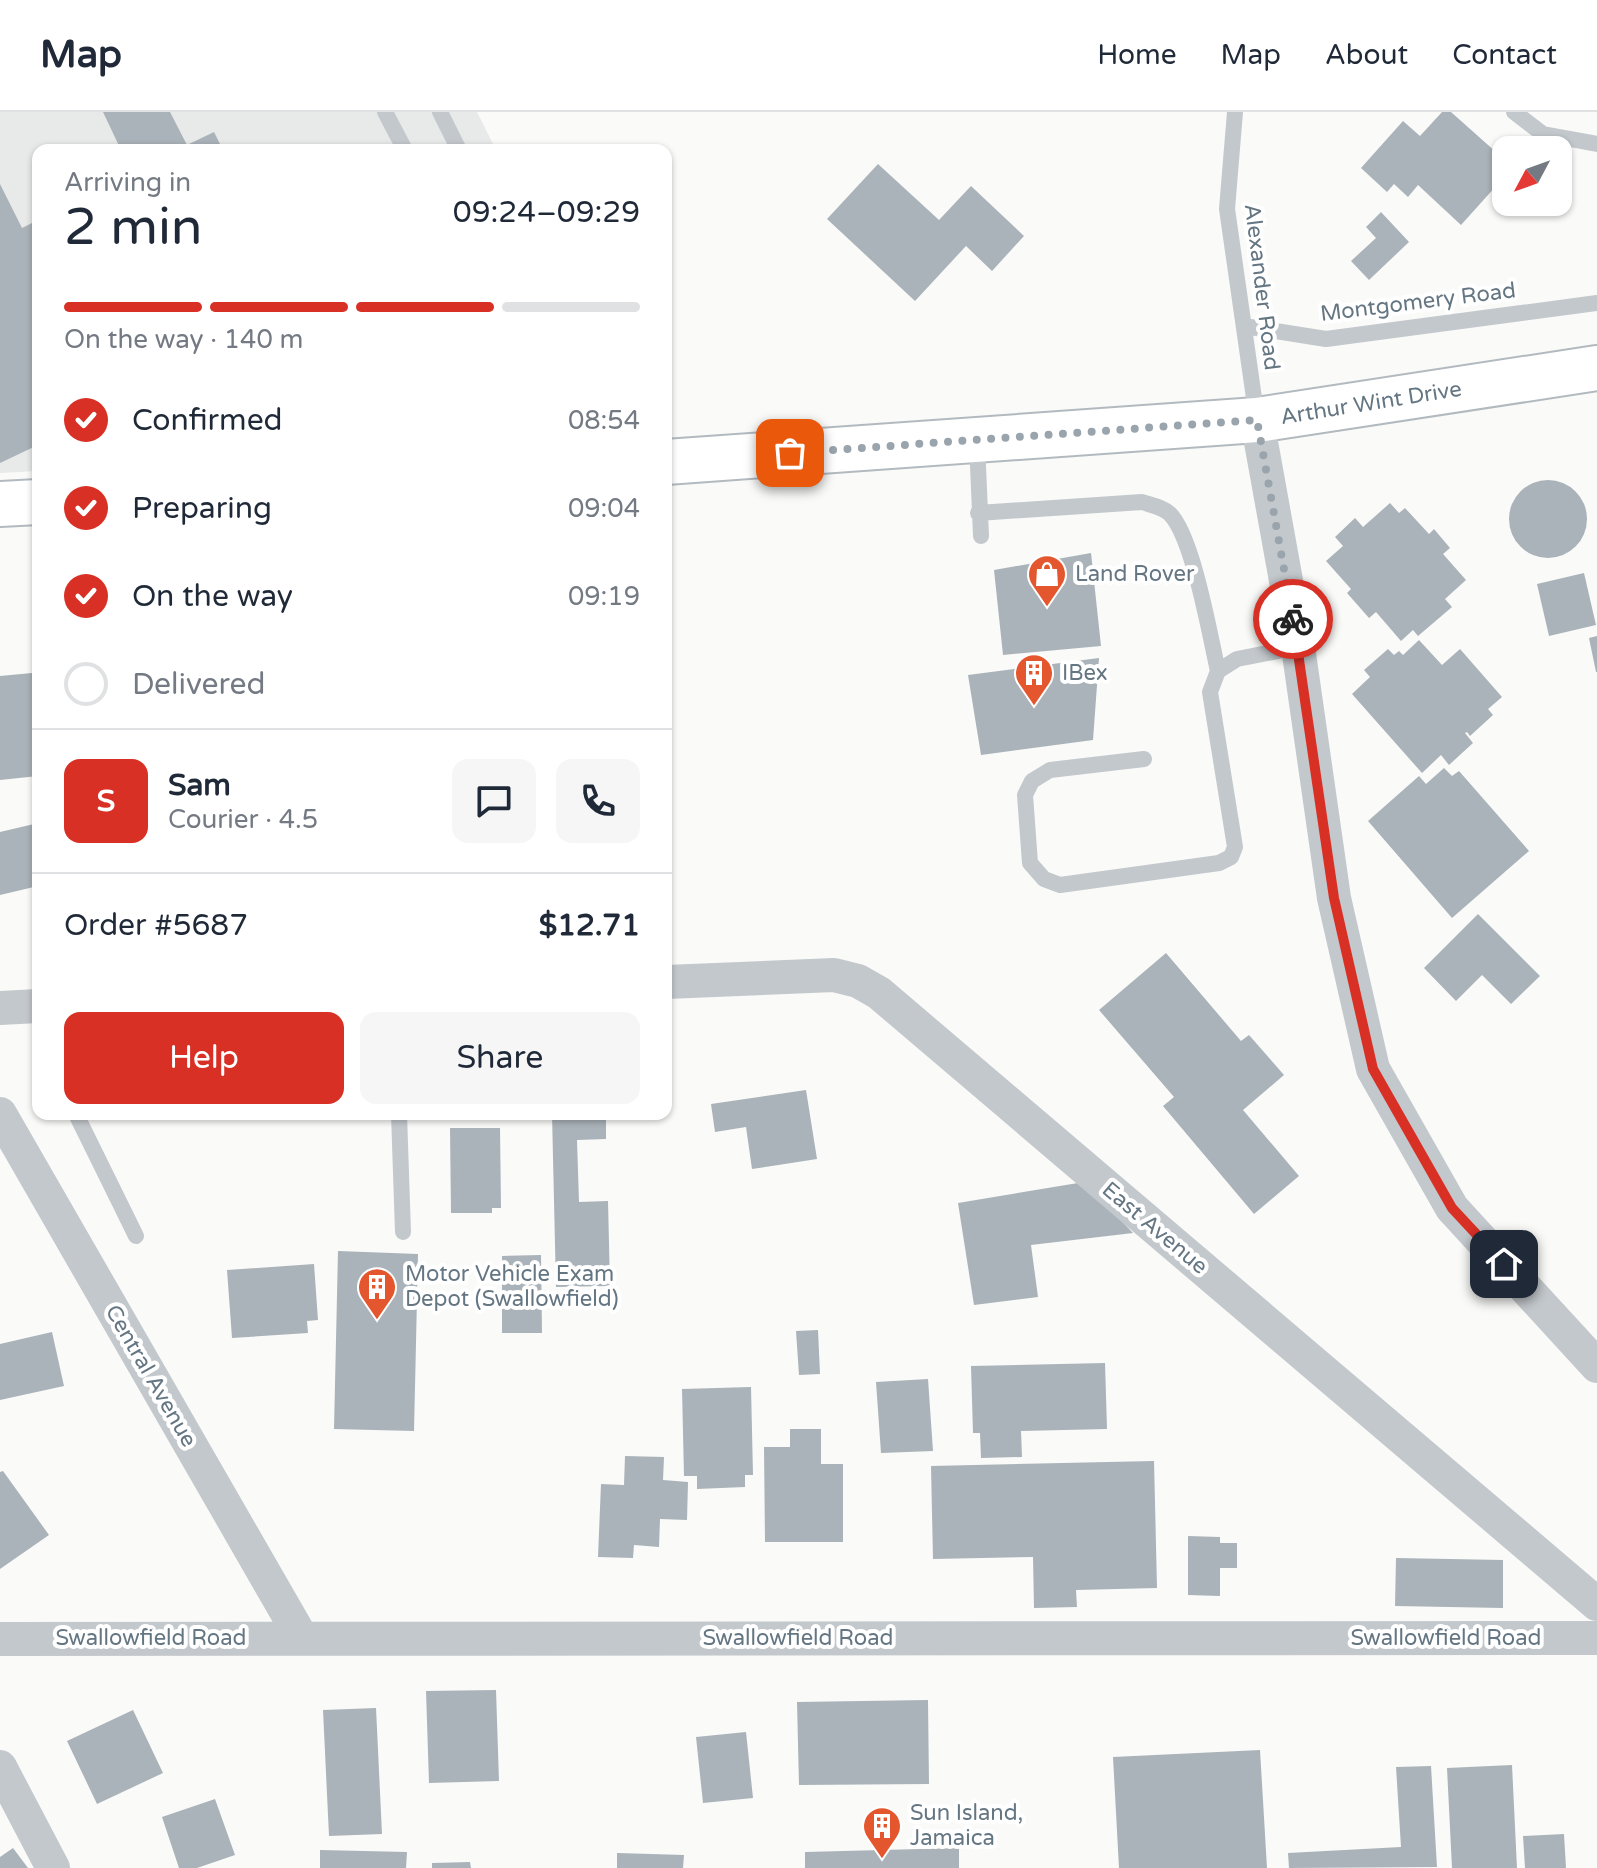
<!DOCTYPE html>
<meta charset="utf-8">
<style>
:root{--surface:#fff;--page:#f6f6f7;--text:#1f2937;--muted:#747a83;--line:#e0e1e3;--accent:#d93025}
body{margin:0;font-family:"Varela Round",sans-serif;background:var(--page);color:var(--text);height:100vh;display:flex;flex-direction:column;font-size:30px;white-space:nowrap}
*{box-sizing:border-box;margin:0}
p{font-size:26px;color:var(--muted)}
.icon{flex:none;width:44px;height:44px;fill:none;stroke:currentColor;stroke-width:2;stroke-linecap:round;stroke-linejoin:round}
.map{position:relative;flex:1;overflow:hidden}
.drawer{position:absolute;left:32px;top:32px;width:640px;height:976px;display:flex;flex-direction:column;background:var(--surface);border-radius:16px;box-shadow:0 2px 6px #0004}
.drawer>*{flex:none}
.needle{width:52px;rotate:229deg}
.buttons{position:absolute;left:1492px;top:24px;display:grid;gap:16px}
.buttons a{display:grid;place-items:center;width:80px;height:80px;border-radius:16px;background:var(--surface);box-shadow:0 2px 6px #0004;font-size:40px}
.pin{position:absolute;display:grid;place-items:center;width:68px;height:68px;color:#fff;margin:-34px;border-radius:16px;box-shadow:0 4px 12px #0006}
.courier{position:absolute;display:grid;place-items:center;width:80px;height:80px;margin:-40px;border:6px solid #d93025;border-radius:50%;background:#fff;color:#222;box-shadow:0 2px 10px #0007}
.headline em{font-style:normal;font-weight:600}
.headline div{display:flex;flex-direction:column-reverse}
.headline{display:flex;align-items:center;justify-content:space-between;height:136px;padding:0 32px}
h1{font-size:52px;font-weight:600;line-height:60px}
.bar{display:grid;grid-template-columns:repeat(4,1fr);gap:12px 8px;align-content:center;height:96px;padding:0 32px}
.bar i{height:10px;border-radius:6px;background:var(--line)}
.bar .selected{background:var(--accent)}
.bar p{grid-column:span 4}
.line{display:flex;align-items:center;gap:20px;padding:0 32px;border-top:2px solid var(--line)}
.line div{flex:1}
.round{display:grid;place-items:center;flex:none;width:84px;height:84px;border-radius:16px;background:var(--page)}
ol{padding:0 32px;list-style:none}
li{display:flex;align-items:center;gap:24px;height:88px}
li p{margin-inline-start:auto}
li .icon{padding:8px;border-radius:50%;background:var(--accent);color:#fff;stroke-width:4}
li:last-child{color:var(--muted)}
li i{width:44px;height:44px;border:4px solid var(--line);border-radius:50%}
.action{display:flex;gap:16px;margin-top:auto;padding:16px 32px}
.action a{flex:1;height:92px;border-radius:16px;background:var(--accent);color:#fff;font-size:32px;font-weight:600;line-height:92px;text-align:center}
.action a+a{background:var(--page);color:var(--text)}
header{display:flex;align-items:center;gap:48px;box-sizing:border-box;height:112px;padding:0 40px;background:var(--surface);border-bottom:2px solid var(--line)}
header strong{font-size:38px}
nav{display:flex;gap:44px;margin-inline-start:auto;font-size:28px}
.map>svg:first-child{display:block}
</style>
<header>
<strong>Map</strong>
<nav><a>Home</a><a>Map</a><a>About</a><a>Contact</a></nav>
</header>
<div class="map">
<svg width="1597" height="1756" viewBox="0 0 1597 1756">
<rect width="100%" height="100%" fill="#fafaf8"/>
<path fill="#e8e9e9" d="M0,0H477L496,38H38V359L0,361Z"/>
<path fill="#aab3b9" d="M103,0H170L187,33L214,20L223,38H121Z
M1442,0H1451L1506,49V63L1461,113L1418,73L1408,85L1394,72L1387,80L1361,56L1403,9L1420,24Z
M878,52L939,108L971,74L1024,124L992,159L966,134L915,189L827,107Z
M0,72L22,116L38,108V263L33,265L38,276V333L0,351Z
M1381,100L1409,130L1369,168L1351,149L1376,126L1366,115Z
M1509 407a39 39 0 1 1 78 0a39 39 0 1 1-78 0Z
M1390,391L1399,401L1405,396L1429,422L1434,417L1450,436L1443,442L1466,468L1445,487L1452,495L1418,524L1413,518L1401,529L1376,500L1369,506L1347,481L1351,477L1326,449L1343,434L1335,425L1355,406L1363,415Z
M1091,441L1101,534L1003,543L994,458Z
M1584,461L1596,513L1549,524L1537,472Z
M1597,524V560H1596L1589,526Z
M1419,528L1442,553L1460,537L1502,585L1488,597L1493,603L1470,624L1467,620L1465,621L1473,631L1449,653L1441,643L1422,661L1352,582L1370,565L1364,558L1388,537L1394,543L1399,539L1403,543Z
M1099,546L1093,628L981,643L968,563Z
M32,561L38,623V664L0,668V564Z
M1444,656L1452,664L1459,659L1529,739L1452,806L1368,709L1419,664L1426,672Z
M34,712L38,728V774L0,783V720Z
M1478,802L1540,864L1511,892L1482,863L1456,889L1424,856Z
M1166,841L1241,929L1249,923L1284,963L1243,998L1299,1064L1254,1102L1163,994L1174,985L1099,898Z
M806,978L817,1047L752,1057L746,1015L715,1020L711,992Z
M552,1002H606V1027L577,1028L579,1090L608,1089L610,1174L556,1175Z
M450,1016H500L501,1096H492V1101H451Z
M1084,1070L1133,1121L1031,1133L1038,1185L974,1193L958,1091Z
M338,1139L418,1142L414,1319L334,1317Z
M541,1143L542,1221H502V1144Z
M314,1152L318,1208L307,1209L308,1221L232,1226L227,1158Z
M818,1218L820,1262L799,1263L796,1219Z
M52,1220L64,1274L0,1288V1232Z
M1105,1251L1107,1317L1021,1319L1022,1345L981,1346L980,1321H973L971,1254Z
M928,1267L933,1339L881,1341L876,1270Z
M751,1275L753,1363H745V1375L697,1377V1364H684L682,1277Z
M790,1317H821V1352H843V1430H765L764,1335H790Z
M625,1344L664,1345L663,1368L688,1370L687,1408L660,1407L659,1435L634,1433L633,1446L598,1445L601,1372L624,1373Z
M1154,1349L1157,1476L1076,1478L1077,1495L1034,1496L1033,1445L933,1447L931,1354Z
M3,1359L49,1423L0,1457V1360Z
M1188,1424L1220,1425V1431H1237V1456H1220V1484L1188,1483Z
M1396,1446L1503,1448V1496L1395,1494Z
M496,1578L499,1669L429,1671L426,1579Z
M928,1588L929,1672L799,1673L797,1590Z
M376,1596L382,1722L329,1724L323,1598Z
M133,1598L163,1661L97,1692L67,1629Z
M746,1620L753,1686L703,1691L696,1625Z
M1260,1638L1267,1756H1119L1113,1645Z
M1512,1653L1517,1756H1452L1447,1656Z
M1431,1654L1437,1755L1289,1756L1288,1741L1401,1735L1396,1655Z
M215,1687L235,1743L197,1756H179L162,1705Z
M1564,1722L1566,1756H1525L1523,1724Z
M13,1736L28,1756H0V1745Z
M959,1736V1756H805V1740Z
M320,1738L407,1740L406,1756H320Z
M617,1741L684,1743L683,1756H617Z
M470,1750L471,1756H432V1751Z"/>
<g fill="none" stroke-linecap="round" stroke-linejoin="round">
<g stroke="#b3babf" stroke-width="48">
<path id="secondary" d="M666,350L1257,308L1597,256
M0,392L38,390"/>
</g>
<path stroke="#c3c8cc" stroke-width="16" d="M385,0L405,38
M440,0L459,38
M1235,0L1227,97L1257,307
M1514,0L1543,22L1597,32
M1244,214L1326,227L1597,191
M977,330L981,424
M978,401L1142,390C1151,393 1163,395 1170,402C1193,425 1210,524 1218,559
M1144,647L1050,658L1032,669L1025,683L1030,751L1044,767L1060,773L1219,751L1231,745L1235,735L1210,580L1218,559L1237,547L1298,535
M76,1002L136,1124
M399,1002L403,1120"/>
<path stroke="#c3c8cc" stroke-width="34" d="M1257,308L1298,535L1334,786L1373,957L1452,1096L1597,1254
M666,870L834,863L858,869L879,881L1597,1492
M0,896L38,894
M0,1002L301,1525
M0,1527L1597,1526
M0,1655L53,1756"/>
<use href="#secondary" stroke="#fff" stroke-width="44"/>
</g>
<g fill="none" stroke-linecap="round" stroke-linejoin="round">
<path stroke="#99a4ac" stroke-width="8" stroke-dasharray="0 14.4" d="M790,341L1257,308L1293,507"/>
<path stroke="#d93025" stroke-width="10" d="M1293,507L1334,786L1373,957L1452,1096L1504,1152"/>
</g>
<defs>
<g id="shop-pin" transform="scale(2)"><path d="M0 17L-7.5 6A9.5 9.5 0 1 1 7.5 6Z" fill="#e4572e" stroke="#fff"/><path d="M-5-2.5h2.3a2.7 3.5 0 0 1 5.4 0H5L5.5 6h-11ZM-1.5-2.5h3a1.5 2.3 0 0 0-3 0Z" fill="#fff"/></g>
<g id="building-pin" transform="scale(2)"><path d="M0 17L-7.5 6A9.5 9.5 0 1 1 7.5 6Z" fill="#e4572e" stroke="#fff"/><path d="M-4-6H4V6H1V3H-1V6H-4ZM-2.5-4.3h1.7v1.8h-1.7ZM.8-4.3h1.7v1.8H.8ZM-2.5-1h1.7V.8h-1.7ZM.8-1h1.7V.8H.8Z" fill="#fff"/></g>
</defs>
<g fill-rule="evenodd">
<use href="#shop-pin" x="1047" y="462"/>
<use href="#building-pin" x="1034" y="561"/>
<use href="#building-pin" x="377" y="1175"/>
<use href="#building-pin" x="882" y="1714"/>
</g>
<g text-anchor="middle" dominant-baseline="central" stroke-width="8" stroke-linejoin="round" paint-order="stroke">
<g font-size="22" fill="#657683" stroke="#fff">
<text transform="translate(1262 175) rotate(83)">Alexander Road</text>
<text transform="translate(1418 190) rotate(-7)">Montgomery Road</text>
<text transform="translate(1371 291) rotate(-9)">Arthur Wint Drive</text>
<text transform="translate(1155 1116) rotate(40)">East Avenue</text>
<text transform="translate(151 1264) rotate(60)">Central Avenue</text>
<text x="151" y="1526">Swallowfield Road</text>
<text x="798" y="1526">Swallowfield Road</text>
<text x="1446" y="1526">Swallowfield Road</text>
</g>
<g font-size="22" fill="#657683" stroke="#fff" text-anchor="start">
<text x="1075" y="462">Land Rover</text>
<text x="1062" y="561">IBex</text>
<text x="405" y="1162">Motor Vehicle Exam<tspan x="405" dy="25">Depot (Swallowfield)</tspan></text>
<text x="910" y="1701">Sun Island,<tspan x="910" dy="25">Jamaica</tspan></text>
</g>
</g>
</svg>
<div class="buttons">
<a><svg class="needle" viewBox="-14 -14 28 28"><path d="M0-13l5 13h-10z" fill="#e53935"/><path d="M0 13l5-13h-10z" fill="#747a83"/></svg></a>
</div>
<div class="pin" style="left:790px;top:341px;background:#ea580c"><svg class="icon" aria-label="bag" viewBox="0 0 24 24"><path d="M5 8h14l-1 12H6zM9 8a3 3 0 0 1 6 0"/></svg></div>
<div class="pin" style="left:1504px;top:1152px;background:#1f2937"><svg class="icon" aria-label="home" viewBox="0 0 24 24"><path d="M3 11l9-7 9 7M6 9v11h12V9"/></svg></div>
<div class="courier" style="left:1293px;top:507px"><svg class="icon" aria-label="bike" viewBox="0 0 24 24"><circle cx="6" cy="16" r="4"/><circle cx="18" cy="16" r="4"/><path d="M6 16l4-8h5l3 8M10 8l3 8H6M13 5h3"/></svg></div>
<section class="drawer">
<div class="headline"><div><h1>2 min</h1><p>Arriving in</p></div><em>09:24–09:29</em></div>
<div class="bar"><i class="selected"></i><i class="selected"></i><i class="selected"></i><i></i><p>On the way · 140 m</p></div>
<ol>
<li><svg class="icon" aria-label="check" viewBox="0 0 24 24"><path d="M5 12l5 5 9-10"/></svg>Confirmed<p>08:54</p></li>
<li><svg class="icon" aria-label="check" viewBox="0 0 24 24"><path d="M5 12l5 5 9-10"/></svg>Preparing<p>09:04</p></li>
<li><svg class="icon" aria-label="check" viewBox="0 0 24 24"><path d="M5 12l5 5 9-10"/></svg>On the way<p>09:19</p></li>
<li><i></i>Delivered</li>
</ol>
<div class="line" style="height:144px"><b class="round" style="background:var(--accent);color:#fff">S</b><div><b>Sam</b><p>Courier · 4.5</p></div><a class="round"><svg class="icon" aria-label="chat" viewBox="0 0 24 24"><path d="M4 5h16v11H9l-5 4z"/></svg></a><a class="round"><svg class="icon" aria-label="phone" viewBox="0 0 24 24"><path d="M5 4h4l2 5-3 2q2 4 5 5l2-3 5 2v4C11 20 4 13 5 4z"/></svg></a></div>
<div class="line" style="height:104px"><div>Order #5687</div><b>$12.71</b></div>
<div class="action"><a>Help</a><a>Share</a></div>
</section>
</div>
